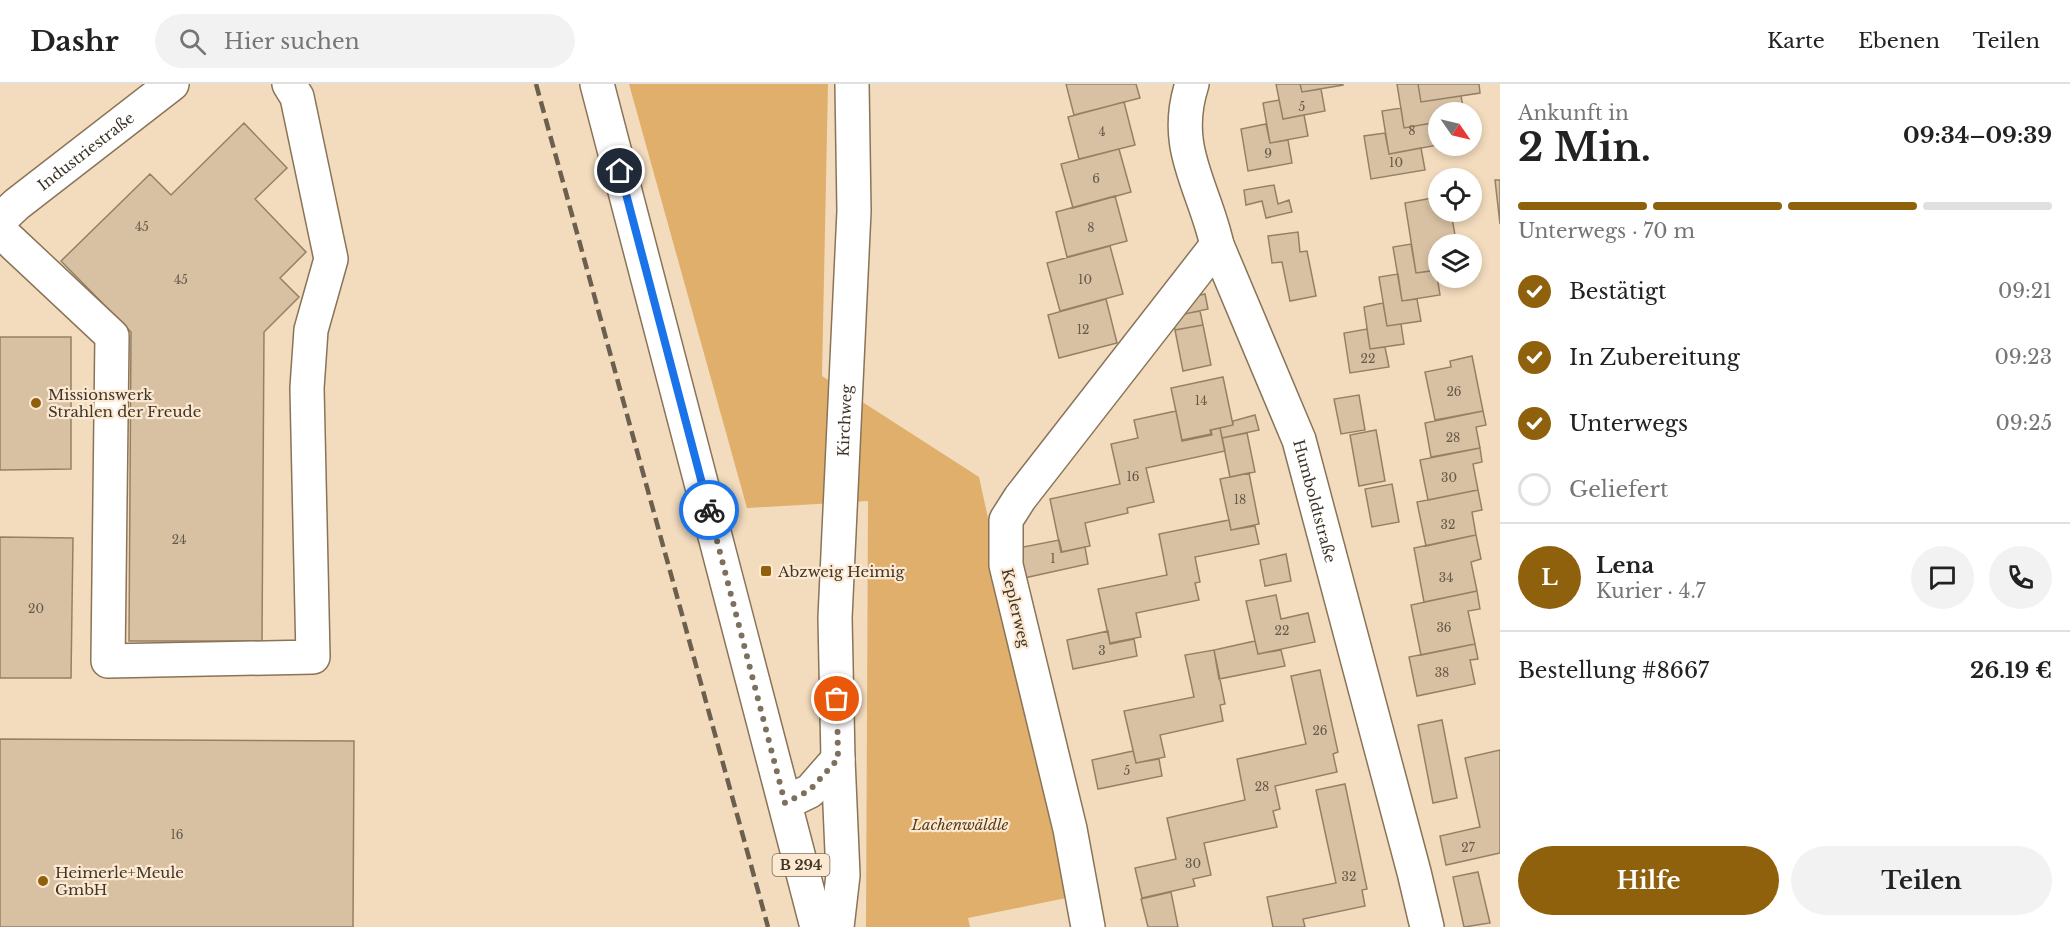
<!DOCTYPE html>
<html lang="de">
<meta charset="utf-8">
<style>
:root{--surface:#fff;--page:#f2f2f2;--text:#222;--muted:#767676;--line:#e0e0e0;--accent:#90610d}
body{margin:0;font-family:"Libre Baskerville",serif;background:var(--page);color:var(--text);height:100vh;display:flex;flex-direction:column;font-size:22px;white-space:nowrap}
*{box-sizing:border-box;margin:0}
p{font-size:20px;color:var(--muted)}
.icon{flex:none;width:33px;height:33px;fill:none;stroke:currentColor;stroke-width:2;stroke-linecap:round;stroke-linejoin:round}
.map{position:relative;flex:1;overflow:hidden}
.panel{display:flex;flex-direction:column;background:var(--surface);width:570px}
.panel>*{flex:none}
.needle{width:39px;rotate:124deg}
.tools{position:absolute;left:1428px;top:18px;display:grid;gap:12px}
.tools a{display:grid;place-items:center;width:54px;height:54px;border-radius:50%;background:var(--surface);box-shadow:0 3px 9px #0003;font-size:30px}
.pin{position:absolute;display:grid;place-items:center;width:51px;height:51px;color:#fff;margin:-26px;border:3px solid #fff;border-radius:50%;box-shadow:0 2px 6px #0007}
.courier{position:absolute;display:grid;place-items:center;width:60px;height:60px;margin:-30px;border:4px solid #1a73e8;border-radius:50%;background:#fff;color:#222;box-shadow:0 2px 8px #0007}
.head em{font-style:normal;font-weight:700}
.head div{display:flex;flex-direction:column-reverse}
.head{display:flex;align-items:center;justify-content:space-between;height:102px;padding:0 18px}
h1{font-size:39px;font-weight:700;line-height:45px}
.bar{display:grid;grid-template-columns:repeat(4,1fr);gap:9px 6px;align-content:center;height:72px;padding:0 18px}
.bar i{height:8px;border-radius:4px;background:var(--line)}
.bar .current{background:var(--accent)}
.bar p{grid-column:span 4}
.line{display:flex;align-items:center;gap:15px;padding:0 18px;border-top:2px solid var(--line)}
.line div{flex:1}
.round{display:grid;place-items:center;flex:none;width:63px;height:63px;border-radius:32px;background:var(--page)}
ol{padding:0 18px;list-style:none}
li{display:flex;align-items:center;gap:18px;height:66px}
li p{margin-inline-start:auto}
li .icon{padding:6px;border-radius:50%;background:var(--accent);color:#fff;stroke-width:4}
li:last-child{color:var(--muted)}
li i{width:33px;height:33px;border:3px solid var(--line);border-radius:50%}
.primary-button{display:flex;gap:12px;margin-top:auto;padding:12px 18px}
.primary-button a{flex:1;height:69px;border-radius:36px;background:var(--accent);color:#fff;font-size:24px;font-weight:700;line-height:69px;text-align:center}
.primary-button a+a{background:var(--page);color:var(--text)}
header{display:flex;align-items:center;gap:36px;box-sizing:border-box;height:84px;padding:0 30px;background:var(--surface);border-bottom:2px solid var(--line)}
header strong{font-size:28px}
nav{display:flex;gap:33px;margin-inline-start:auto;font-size:21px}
.search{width:420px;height:54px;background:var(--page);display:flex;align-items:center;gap:15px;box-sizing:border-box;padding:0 21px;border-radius:33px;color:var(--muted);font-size:22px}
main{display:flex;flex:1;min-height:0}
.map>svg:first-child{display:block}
</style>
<header>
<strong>Dashr</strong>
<div class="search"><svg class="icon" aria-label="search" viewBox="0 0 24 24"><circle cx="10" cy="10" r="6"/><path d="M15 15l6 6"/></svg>Hier suchen</div>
<nav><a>Karte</a><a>Ebenen</a><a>Teilen</a></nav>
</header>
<main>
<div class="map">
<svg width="1500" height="843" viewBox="0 0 1500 843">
<rect width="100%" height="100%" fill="#f3dbbd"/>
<path fill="#e0af6c" d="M629,0H828L822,292L979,393L1071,813L968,834L970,843H866L868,417L747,424Z"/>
<path fill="#d8c1a3" stroke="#968064" stroke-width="1.5" d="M1066,0H1136L1140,14L1074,31Z
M1276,0H1300L1302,8L1321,5L1325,27L1283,35Z
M1300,0H1343V1L1302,8Z
M1397,0H1418L1421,18L1461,12L1464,28H1438V38L1404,44Z
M1418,0H1479L1480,9L1421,18Z
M1279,16L1283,35L1304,31L1308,52L1270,59L1263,19Z
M1124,18L1135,61L1079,75L1068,33Z
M1401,24L1404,44L1438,38V61L1389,70L1382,27Z
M244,39L287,84L255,115L306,168L280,194L299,213L264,248L262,557H129L131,248L61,177L150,90L171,111Z
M1266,40L1270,59L1288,56L1292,79L1248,87L1241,45Z
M1385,49L1389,70L1421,64L1425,86L1371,95L1364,52Z
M1119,65L1131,108L1073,124L1061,80Z
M1495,96H1500V140Z
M1274,101L1278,120L1289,116L1292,128L1266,134L1262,117L1246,121L1244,106Z
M1115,112L1127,157L1067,173L1056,128Z
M1438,113V128H1451L1455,151L1446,153L1447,160H1438V186L1416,189L1405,119Z
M1298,148L1300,168L1307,167L1316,212L1290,217L1282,178L1272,179L1268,152Z
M1411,160L1416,189L1436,186L1440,211L1402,217L1393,163Z
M1110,162L1123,210L1060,227L1047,179Z
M1398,190L1402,217L1417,215L1421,237L1387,242L1379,193Z
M1205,210L1208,225L1180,231L1178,216Z
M1106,215L1117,259L1059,274L1048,231Z
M1383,219L1387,242L1401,240L1404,260L1370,265L1364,223Z
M1200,227L1203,241L1175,246L1172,232Z
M1203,241L1211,281L1183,287L1175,246Z
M1367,245L1370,265L1385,263L1389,283L1350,289L1344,249Z
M0,253H71V385L0,386Z
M1472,272L1483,327L1435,336L1425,288L1451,283L1450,277Z
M1223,293L1233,341L1210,346L1211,350L1182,356L1171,304Z
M1359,311L1365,346L1341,350L1334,315Z
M1176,327L1182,357L1212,351L1211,346L1220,344L1225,367L1146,384L1154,418L1127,424L1128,429L1085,439L1090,462L1061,468L1050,415L1120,400L1111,360L1138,354L1134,336Z
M1483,327L1486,341L1476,343L1480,364L1431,373L1425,339Z
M1255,331L1259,346L1222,354L1220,344L1233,341V337Z
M1376,346L1385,397L1359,402L1350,351Z
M1247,349L1255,388L1230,393L1222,354Z
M1480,364L1482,378L1473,380L1478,406L1428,416L1420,376Z
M1249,389L1259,440L1231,446L1220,395Z
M1392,400L1399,438L1372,443L1365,405Z
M1478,406L1482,426L1472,428L1476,451L1426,462L1417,418Z
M1229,436L1231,446L1255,442L1259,460L1195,473L1200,498L1195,499L1199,516L1136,529L1141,553L1110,559L1098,505L1167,491L1159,450Z
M1476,451L1481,475L1471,478L1477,507L1424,518L1414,464Z
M0,453L73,454L71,594H0Z
M1059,456L1062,468L1085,463L1088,480L1024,494L1018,464Z
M1286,470L1291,497L1265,502L1260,476Z
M1477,507L1480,525L1468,527L1475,560L1421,571L1411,521Z
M1276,511L1281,535L1308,529L1315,558L1258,570L1246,517Z
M1108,547L1110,560L1134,555L1137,572L1073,585L1067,556Z
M1255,557L1258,570L1281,566L1285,582L1219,595L1214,566Z
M1475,560L1478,575L1470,576L1475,600L1417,612L1409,573Z
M1214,566L1225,620L1220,621L1223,637L1160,651L1165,673L1136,679L1124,627L1194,613L1185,571Z
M1320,586L1338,668L1333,670L1337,688L1275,702L1280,725L1273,727L1277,743L1204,759L1211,791L1193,795L1195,802L1142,814L1135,784L1176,775L1167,734L1245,716L1237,675L1306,660L1291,592Z
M1442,636L1457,714L1433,719L1418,641Z
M0,655L354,657L353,843H0Z
M1500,666V769L1446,781L1440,752L1480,743L1465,674Z
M1133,667L1136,679L1159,675L1162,692L1098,705L1092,676Z
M1345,700L1367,805L1362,806L1365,822L1303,835L1305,843H1273L1267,813L1336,799L1316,706Z
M1478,788L1490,839L1464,843L1453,793Z
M1171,808L1178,843H1148L1141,815Z"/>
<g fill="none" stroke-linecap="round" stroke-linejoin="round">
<g stroke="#897458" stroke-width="36">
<g id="minor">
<path id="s1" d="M1192,0C1171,64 1204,102 1217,161L1299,356L1414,788L1427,843"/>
<path id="s2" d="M0,136L17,120L172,0"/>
<path d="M0,147L112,252L108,577L313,573L307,304L311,246L331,175L297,13L289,0"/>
<path d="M785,719L810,707L838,675"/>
<path id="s3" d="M837,843L843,791L838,675L835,534L854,127L852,0"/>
<path d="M1088,843L1070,745L1006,481V436L1020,414L1217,161"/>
</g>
</g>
<g stroke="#897458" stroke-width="36">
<path id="major" d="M597,0L817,843"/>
</g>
<use href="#minor" stroke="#fff" stroke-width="33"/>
<use href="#major" stroke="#fff" stroke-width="33"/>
<path stroke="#6b5f4e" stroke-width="4.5" stroke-dasharray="12 6" stroke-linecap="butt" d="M536,0L768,843"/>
</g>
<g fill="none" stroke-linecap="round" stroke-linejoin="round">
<path stroke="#7e705d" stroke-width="6" stroke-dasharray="0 10.8" d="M709,426L785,719L810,706L838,675L837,615"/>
<path stroke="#1a73e8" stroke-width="8" d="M620,87L709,426"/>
</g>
<g fill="#90610d" stroke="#fde9d1" stroke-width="2">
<circle cx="36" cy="319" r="6"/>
<rect x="760" y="481" width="12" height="12" rx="3"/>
<circle cx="43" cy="797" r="6"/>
</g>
<g text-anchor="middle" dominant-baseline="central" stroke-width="4.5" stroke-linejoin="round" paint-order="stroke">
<g font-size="12" fill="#655948">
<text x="1302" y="22">5</text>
<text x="1412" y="46">8</text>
<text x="1102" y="47">4</text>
<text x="1268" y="69">9</text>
<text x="1396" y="78">10</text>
<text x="1096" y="94">6</text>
<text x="142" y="142">45</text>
<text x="1091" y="143">8</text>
<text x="181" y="195">45</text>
<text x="1085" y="195">10</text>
<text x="1083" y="245">12</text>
<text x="1368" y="274">22</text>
<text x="1454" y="307">26</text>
<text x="1201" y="316">14</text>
<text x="1453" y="353">28</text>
<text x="1133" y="392">16</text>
<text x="1449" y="393">30</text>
<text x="1240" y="415">18</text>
<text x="1448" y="440">32</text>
<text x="179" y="455">24</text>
<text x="1053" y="474">1</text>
<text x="1446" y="493">34</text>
<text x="36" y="524">20</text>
<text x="1444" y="543">36</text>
<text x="1282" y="546">22</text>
<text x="1102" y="566">3</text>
<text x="1442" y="588">38</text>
<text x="1320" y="646">26</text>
<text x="1127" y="686">5</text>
<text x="1262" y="702">28</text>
<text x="177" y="750">16</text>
<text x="1468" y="763">27</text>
<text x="1193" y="779">30</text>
<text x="1349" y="792">32</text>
</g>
<rect fill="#fde9d1" stroke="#786c5c" stroke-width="1.5" x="772.5" y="770" width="57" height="22" rx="4.5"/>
<g font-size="14" font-weight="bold" fill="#3f362a">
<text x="801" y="781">B 294</text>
</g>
<g font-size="15" fill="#3f362a" stroke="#fde9d1">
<text stroke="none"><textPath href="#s2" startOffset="110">Industriestraße</textPath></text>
<text stroke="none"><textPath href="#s3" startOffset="507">Kirchweg</textPath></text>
<text stroke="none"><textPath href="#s1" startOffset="441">Humboldtstraße</textPath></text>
<text transform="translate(1016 524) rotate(77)">Keplerweg</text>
</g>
<g font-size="15" fill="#3f362a" stroke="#fde9d1" text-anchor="start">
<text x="48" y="310">Missionswerk<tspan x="48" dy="17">Strahlen der Freude</tspan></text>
<text x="778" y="487">Abzweig Heimig</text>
<text x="55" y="788">Heimerle+Meule<tspan x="55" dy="17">GmbH</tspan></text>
</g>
<g font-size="15" font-style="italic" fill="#553e1e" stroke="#fde9d1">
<text x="960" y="740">Lachenwäldle</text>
</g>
</g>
</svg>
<div class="tools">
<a><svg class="needle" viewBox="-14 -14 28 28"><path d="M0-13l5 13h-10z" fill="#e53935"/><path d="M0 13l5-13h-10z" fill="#767676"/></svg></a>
<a><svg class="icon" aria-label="locate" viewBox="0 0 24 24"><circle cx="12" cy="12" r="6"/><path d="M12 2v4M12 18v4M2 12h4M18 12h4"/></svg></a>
<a><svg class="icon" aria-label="layers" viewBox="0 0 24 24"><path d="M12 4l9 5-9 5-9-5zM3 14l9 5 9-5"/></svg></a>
</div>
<div class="pin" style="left:837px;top:615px;background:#ea580c"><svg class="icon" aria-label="bag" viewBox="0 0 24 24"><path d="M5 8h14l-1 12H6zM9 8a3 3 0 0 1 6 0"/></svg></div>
<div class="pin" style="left:620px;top:87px;background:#1f2937"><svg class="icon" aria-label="home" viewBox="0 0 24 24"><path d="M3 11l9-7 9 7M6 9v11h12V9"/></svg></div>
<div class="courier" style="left:709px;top:426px"><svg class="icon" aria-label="bike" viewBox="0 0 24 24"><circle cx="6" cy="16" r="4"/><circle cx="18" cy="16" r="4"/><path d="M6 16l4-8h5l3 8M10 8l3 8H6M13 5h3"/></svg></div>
</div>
<section class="panel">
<div class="head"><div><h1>2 Min.</h1><p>Ankunft in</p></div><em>09:34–09:39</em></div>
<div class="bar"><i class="current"></i><i class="current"></i><i class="current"></i><i></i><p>Unterwegs · 70 m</p></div>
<ol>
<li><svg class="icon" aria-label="check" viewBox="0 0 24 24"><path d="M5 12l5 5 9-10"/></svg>Bestätigt<p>09:21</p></li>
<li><svg class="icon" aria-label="check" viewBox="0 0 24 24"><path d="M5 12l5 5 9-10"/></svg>In Zubereitung<p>09:23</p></li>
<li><svg class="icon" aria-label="check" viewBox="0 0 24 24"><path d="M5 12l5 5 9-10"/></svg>Unterwegs<p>09:25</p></li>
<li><i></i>Geliefert</li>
</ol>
<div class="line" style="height:108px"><b class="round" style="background:var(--accent);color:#fff">L</b><div><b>Lena</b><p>Kurier · 4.7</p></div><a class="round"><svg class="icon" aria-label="chat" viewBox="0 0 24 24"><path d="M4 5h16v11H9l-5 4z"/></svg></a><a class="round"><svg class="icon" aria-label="phone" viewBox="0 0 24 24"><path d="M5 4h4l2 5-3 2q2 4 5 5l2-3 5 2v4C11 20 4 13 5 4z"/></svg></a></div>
<div class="line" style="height:78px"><div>Bestellung #8667</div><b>26.19 €</b></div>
<div class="primary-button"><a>Hilfe</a><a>Teilen</a></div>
</section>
</main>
